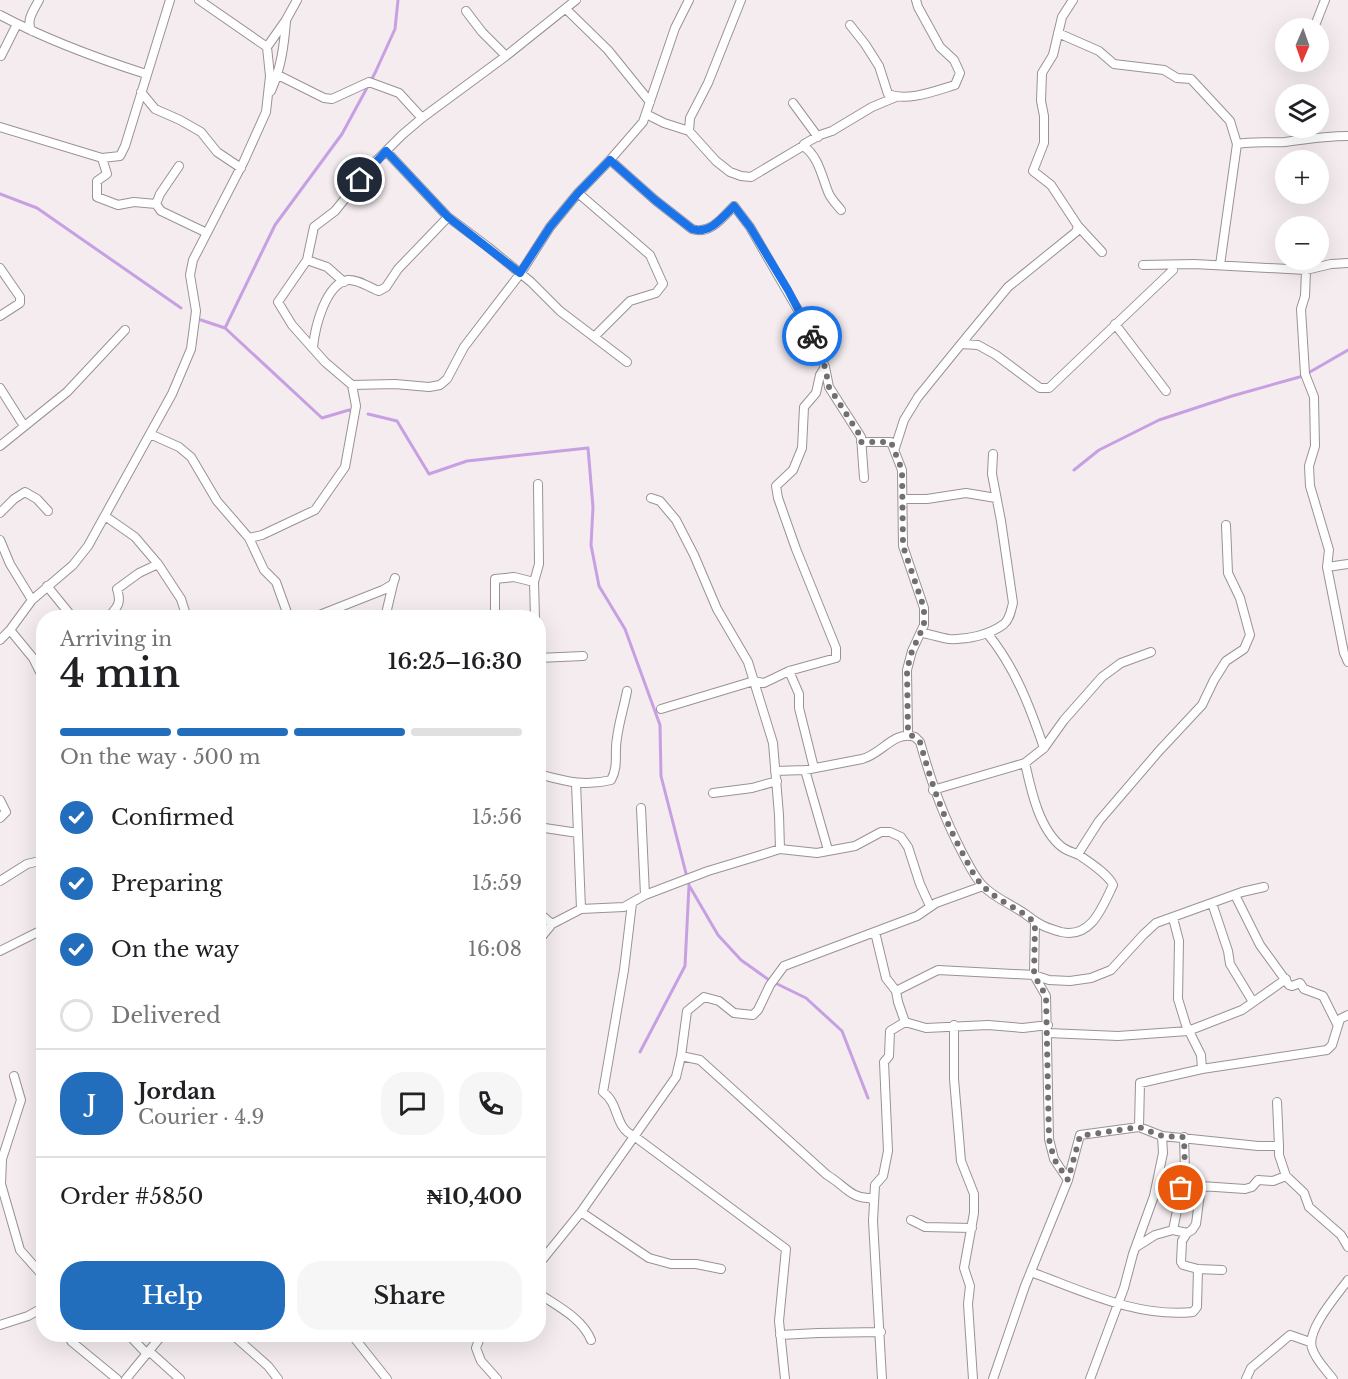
<!DOCTYPE html>
<meta charset="utf-8">
<style>
:root{--surface:#fff;--page:#f6f6f6;--text:#202124;--muted:#757577;--line:#e0e0e0;--accent:#236dbd}
body{margin:0;font-family:"Libre Baskerville",serif;background:var(--page);color:var(--text);height:100vh;display:flex;flex-direction:column;font-size:22px;white-space:nowrap}
*{box-sizing:border-box;margin:0}
p{font-size:20px;color:var(--muted)}
.icon{flex:none;width:33px;height:33px;fill:none;stroke:currentColor;stroke-width:2;stroke-linecap:round;stroke-linejoin:round}
.map{position:relative;flex:1;overflow:hidden}
.side{position:absolute;left:36px;top:610px;width:510px;height:732px;display:flex;flex-direction:column;background:var(--surface);border-radius:24px;box-shadow:0 6px 24px #0002}
.side>*{flex:none}
.needle{width:39px;rotate:182deg}
.controls{position:absolute;left:1275px;top:18px;display:grid;gap:12px}
.controls a{display:grid;place-items:center;width:54px;height:54px;border-radius:50%;background:var(--surface);box-shadow:0 6px 24px #0002;font-size:30px}
.pin{position:absolute;display:grid;place-items:center;width:51px;height:51px;color:#fff;margin:-26px;border:3px solid #fff;border-radius:50%;box-shadow:0 2px 6px #0007}
.courier{position:absolute;display:grid;place-items:center;width:60px;height:60px;margin:-30px;border:4px solid #1a73e8;border-radius:50%;background:#fff;color:#222;box-shadow:0 2px 8px #0007}
.overview em{font-style:normal;font-weight:600}
.overview div{display:flex;flex-direction:column-reverse}
.overview{display:flex;align-items:center;justify-content:space-between;height:102px;padding:0 24px}
h1{font-size:39px;font-weight:600;line-height:45px}
.bar{display:grid;grid-template-columns:repeat(4,1fr);gap:9px 6px;align-content:center;height:72px;padding:0 24px}
.bar i{height:8px;border-radius:4px;background:var(--line)}
.bar .selected{background:var(--accent)}
.bar p{grid-column:span 4}
.line{display:flex;align-items:center;gap:15px;padding:0 24px;border-top:2px solid var(--line)}
.line div{flex:1}
.round{display:grid;place-items:center;flex:none;width:63px;height:63px;border-radius:24px;background:var(--page)}
ol{padding:0 24px;list-style:none}
li{display:flex;align-items:center;gap:18px;height:66px}
li p{margin-inline-start:auto}
li .icon{padding:6px;border-radius:50%;background:var(--accent);color:#fff;stroke-width:4}
li:last-child{color:var(--muted)}
li i{width:33px;height:33px;border:3px solid var(--line);border-radius:50%}
.cta{display:flex;gap:12px;margin-top:auto;padding:12px 24px}
.cta a{flex:1;height:69px;border-radius:24px;background:var(--accent);color:#fff;font-size:24px;font-weight:600;line-height:69px;text-align:center}
.cta a+a{background:var(--page);color:var(--text)}
.map>svg:first-child{display:block}
</style>
<div class="map">
<svg width="1348" height="1379" viewBox="0 0 1348 1379">
<rect width="100%" height="100%" fill="#f4ecef"/>
<g fill="none" stroke-linecap="round" stroke-linejoin="round">
<path stroke="#c7a0e3" stroke-width="3" d="M0,194L37,208L181,308
M201,320L225,328L322,418L349,410L353,411
M225,328L275,225L342,134L375,73L395,29L398,0
M368,414L397,421L429,474L467,461L588,448L593,507L591,545L599,586L625,629L660,725L661,776L689,885L685,966L640,1052
M1074,470L1099,450L1159,420L1232,396L1303,376L1348,350
M690,887L718,935L741,960L769,980L806,998L842,1031L868,1098"/>
<g stroke="#9a9295" stroke-width="10">
<path id="minor" d="M199,0L267,47
M1073,0L1062,17L1053,55L1042,73L1041,101L1044,116V143L1033,171L1051,185L1078,226L1076,232L1008,287L961,344L978,345L996,355L1040,388H1049L1173,270
M566,9L608,50L650,102
M466,11L482,32L506,56
M0,15C47,40 96,58 146,74
M850,25L865,44L879,66L888,94C907,102 935,91 955,85L960,73L954,60L940,47L918,7L916,0
M1314,28L1325,0
M32,31C25,21 34,10 39,0
M1058,33L1099,51L1114,64L1164,70L1177,78L1191,79L1230,121L1237,144L1220,265
M1,56L17,24
M278,75L324,98L332,99L369,82L399,93L422,118
M271,91C281,68 284,46 286,21
M141,92L155,109L180,120L201,132L217,152L241,168
M793,103L818,137
M646,114L664,123L689,131L716,161L730,172L741,176L751,177L803,146
M0,127L102,158L120,156L125,146L170,0
M689,131L690,118L708,83L741,0
M1237,144C1253,141 1269,143 1285,142C1307,139 1325,136 1348,136
M386,151L448,217L488,247L531,282L560,311L627,362
M102,158L107,174L97,181V197L118,205L134,202L156,204
M610,160L655,200L692,229C710,235 722,218 734,206L750,227L809,329L825,367L829,387L861,437L864,478
M179,166L160,194L156,204L161,211L207,233
M578,193L650,255L663,284L656,293L630,301L594,337
M841,210C837,205 832,200 829,194C822,178 819,156 803,146L804,144L820,135L832,131L872,107L896,97
M1078,226L1102,252
M307,260L327,267L344,282
M1143,265L1194,264L1306,270L1331,264L1348,263
M0,268L20,297V303L0,316
M1306,270L1305,296L1301,309L1305,374L1314,397L1315,446L1309,466L1310,486L1329,550L1327,567L1344,653L1348,662
M1115,324L1166,391
M313,347C315,328 325,284 348,280C358,279 370,288 379,291L386,287L398,269L448,217
M352,385L395,384L429,387L440,385L447,379L464,347L520,274L550,227L578,193L610,160L643,122L675,28L689,0
M0,388L24,426
M150,434L179,447L191,457L217,501L249,538L264,570L276,582L289,618
M861,442H891L902,470L903,546L924,608V625L912,651L907,670L908,734
M0,446L67,392L125,330
M895,448L904,420L918,397L961,344
M651,498L660,501L676,520L694,555L717,609L748,662L773,743L779,815L780,849
M903,499H927L966,493L996,498
M0,513L14,499L25,492L37,499L48,511
M105,516L135,537L158,564L181,599L187,618
M249,538L262,535L315,510L345,467L356,406L352,385L325,362L292,325L278,302L307,260L314,227L335,211L373,164L402,135L422,118L506,56L576,0
M0,540L10,564L32,600
M1327,567L1348,564
M47,586L73,618
M108,618C117,607 122,604 117,589L139,573L158,564
M312,618L383,590L393,584L395,578
M385,618L393,584
M495,618V579L514,577L534,582
M535,618L534,582L539,564L538,484
M10,630L33,658L44,680
M921,633C931,634 940,638 949,639C966,640 990,635 1004,624C1010,619 1011,610 1013,603L1001,521L992,474L993,454
M987,633C1015,667 1030,707 1044,748
M0,640L10,630L32,600L73,565L88,546L172,394L191,349L196,311L190,275L193,260L244,161L266,112L270,76L267,47L286,20L297,0
M538,658L583,656
M789,671L799,694V708L814,768
M661,709L754,681L764,683L789,671L836,658V648L796,549L778,498L776,486L793,470L802,448L804,407L816,393L820,375L825,367
M805,770L828,850
M775,771L805,770L862,759C882,754 894,730 915,737L920,742C932,784 943,816 963,854C969,865 974,876 982,885C995,899 1014,905 1028,916C1039,925 1047,928 1061,932C1091,939 1102,908 1113,885C1108,874 1089,862 1079,855C1073,852 1067,851 1062,847C1039,829 1031,790 1025,763
M538,774C565,781 583,787 611,780C619,766 614,753 617,738C619,722 624,707 627,691
M576,783L581,909
M933,790L1025,763L1044,748L1064,720L1102,677L1121,663L1151,652
M713,793L752,788L777,781
M0,800L6,812L0,818
M641,808L645,895
M538,827L578,833
M1078,854L1099,821L1159,751L1202,705L1214,680L1226,661L1244,649L1250,635L1240,598L1228,573L1226,525
M0,881L27,864L44,860
M1235,895L1260,945L1289,985L1292,986L1300,983L1304,989L1323,996L1337,1024
M632,903L624,970L603,1092C620,1104 614,1128 634,1136L786,1249L779,1321L785,1379
M1212,903L1228,951L1230,964L1253,1002
M538,912L552,924
M1173,918L1179,941L1178,999L1186,1025L1201,1055L1202,1069
M1035,923L1034,975L1046,996L1049,1139L1054,1159L1068,1180
M875,932L886,978L896,991L898,1002L905,1022L890,1031L889,1056L884,1062L888,1151L883,1176L875,1185L873,1221L882,1379
M538,941L552,924L581,909L624,907L645,895L708,871L761,855L780,849L817,853L855,846L881,832H890L901,837L908,847L920,884L930,906
M0,951L44,929
M538,974V987
M896,991L938,970L1034,975L1049,980L1070,981L1091,978L1111,970L1143,935L1156,923L1242,892L1264,887
M905,1022L926,1028L988,1025L1023,1028L1048,1025
M954,1025V1079L961,1161L974,1194V1213L964,1268L970,1286L968,1304L973,1379
M1048,1033L1118,1036L1188,1031L1242,1010L1286,979
M681,1056L700,1060L827,1175C843,1184 851,1199 870,1198L874,1201
M14,1076L21,1100L2,1159L1,1184L20,1250L44,1277
M1139,1127L1140,1083L1202,1069L1327,1050L1332,1045L1340,1019L1348,1015
M1279,1146V1155L1286,1176L1304,1193L1309,1207L1341,1235L1348,1247
M581,1212L649,1258L671,1264H696L721,1269
M911,1220L925,1227L972,1228
M1173,1230L1185,1171L1184,1137
M1187,1233L1182,1241L1181,1262L1183,1265L1198,1269L1222,1270
M1136,1247L1155,1235L1173,1230L1187,1233L1192,1230L1196,1224L1201,1186L1245,1189L1252,1187L1258,1180L1273,1181L1286,1176
M538,1265L581,1212L676,1077L681,1056L687,1011L704,997L719,1001L734,1013L753,1015L758,1010L770,985L784,966L917,916L936,903L983,886
M1031,1272C1083,1291 1137,1318 1193,1312L1197,1307L1198,1269
M538,1293C557,1306 582,1318 591,1340
M0,1325L28,1316L44,1307
M67,1335L72,1342L117,1379
M129,1335L147,1354
M233,1335L268,1366L278,1379
M352,1335L387,1379
M481,1335L476,1348L481,1361L497,1379
M780,1335L818,1333L881,1332
M149,1351L180,1379
M126,1379L162,1335
M993,1379L1025,1286L1068,1180L1080,1135L1139,1127L1162,1136L1258,1146H1279L1277,1102
M1090,1379L1124,1288L1133,1254L1154,1196L1163,1153L1162,1136
M1246,1379L1251,1368L1290,1335L1310,1342
M1333,1379C1326,1370 1315,1359 1312,1348C1306,1330 1337,1295 1348,1280"/>
</g>
<use href="#minor" stroke="#fff" stroke-width="8"/>
</g>
<g fill="none" stroke-linecap="round" stroke-linejoin="round">
<path stroke="#736f70" stroke-width="6" stroke-dasharray="0 10.8" d="M812,336L825,367L829,387L861,437V442H891L902,470L903,546L924,608V625L912,651L907,670L908,734L915,737L920,742C932,785 942,815 963,854C969,865 974,877 983,886C998,902 1020,908 1035,923L1034,975L1046,996L1049,1139L1054,1159L1068,1180L1080,1136L1139,1127L1162,1136L1184,1137L1185,1171L1181,1188"/>
<path stroke="#1a73e8" stroke-width="8" d="M360,180L386,151L448,217L520,273L550,227L578,193L610,160L655,200L692,229C709,235 722,218 734,206L750,227L788,290L812,336"/>
</g>
</svg>
<div class="controls">
<a><svg class="needle" viewBox="-14 -14 28 28"><path d="M0-13l5 13h-10z" fill="#e53935"/><path d="M0 13l5-13h-10z" fill="#757577"/></svg></a>
<a><svg class="icon" aria-label="layers" viewBox="0 0 24 24"><path d="M12 4l9 5-9 5-9-5zM3 14l9 5 9-5"/></svg></a>
<a>+</a>
<a>−</a>
</div>
<div class="pin" style="left:1181px;top:1188px;background:#ea580c"><svg class="icon" aria-label="bag" viewBox="0 0 24 24"><path d="M5 8h14l-1 12H6zM9 8a3 3 0 0 1 6 0"/></svg></div>
<div class="pin" style="left:360px;top:180px;background:#1f2937"><svg class="icon" aria-label="home" viewBox="0 0 24 24"><path d="M3 11l9-7 9 7M6 9v11h12V9"/></svg></div>
<div class="courier" style="left:812px;top:336px"><svg class="icon" aria-label="bike" viewBox="0 0 24 24"><circle cx="6" cy="16" r="4"/><circle cx="18" cy="16" r="4"/><path d="M6 16l4-8h5l3 8M10 8l3 8H6M13 5h3"/></svg></div>
<section class="side">
<div class="overview"><div><h1>4 min</h1><p>Arriving in</p></div><em>16:25–16:30</em></div>
<div class="bar"><i class="selected"></i><i class="selected"></i><i class="selected"></i><i></i><p>On the way · 500 m</p></div>
<ol>
<li><svg class="icon" aria-label="check" viewBox="0 0 24 24"><path d="M5 12l5 5 9-10"/></svg>Confirmed<p>15:56</p></li>
<li><svg class="icon" aria-label="check" viewBox="0 0 24 24"><path d="M5 12l5 5 9-10"/></svg>Preparing<p>15:59</p></li>
<li><svg class="icon" aria-label="check" viewBox="0 0 24 24"><path d="M5 12l5 5 9-10"/></svg>On the way<p>16:08</p></li>
<li><i></i>Delivered</li>
</ol>
<div class="line" style="height:108px"><b class="round" style="background:var(--accent);color:#fff">J</b><div><b>Jordan</b><p>Courier · 4.9</p></div><a class="round"><svg class="icon" aria-label="chat" viewBox="0 0 24 24"><path d="M4 5h16v11H9l-5 4z"/></svg></a><a class="round"><svg class="icon" aria-label="phone" viewBox="0 0 24 24"><path d="M5 4h4l2 5-3 2q2 4 5 5l2-3 5 2v4C11 20 4 13 5 4z"/></svg></a></div>
<div class="line" style="height:78px"><div>Order #5850</div><b>₦10,400</b></div>
<div class="cta"><a>Help</a><a>Share</a></div>
</section>
</div>
